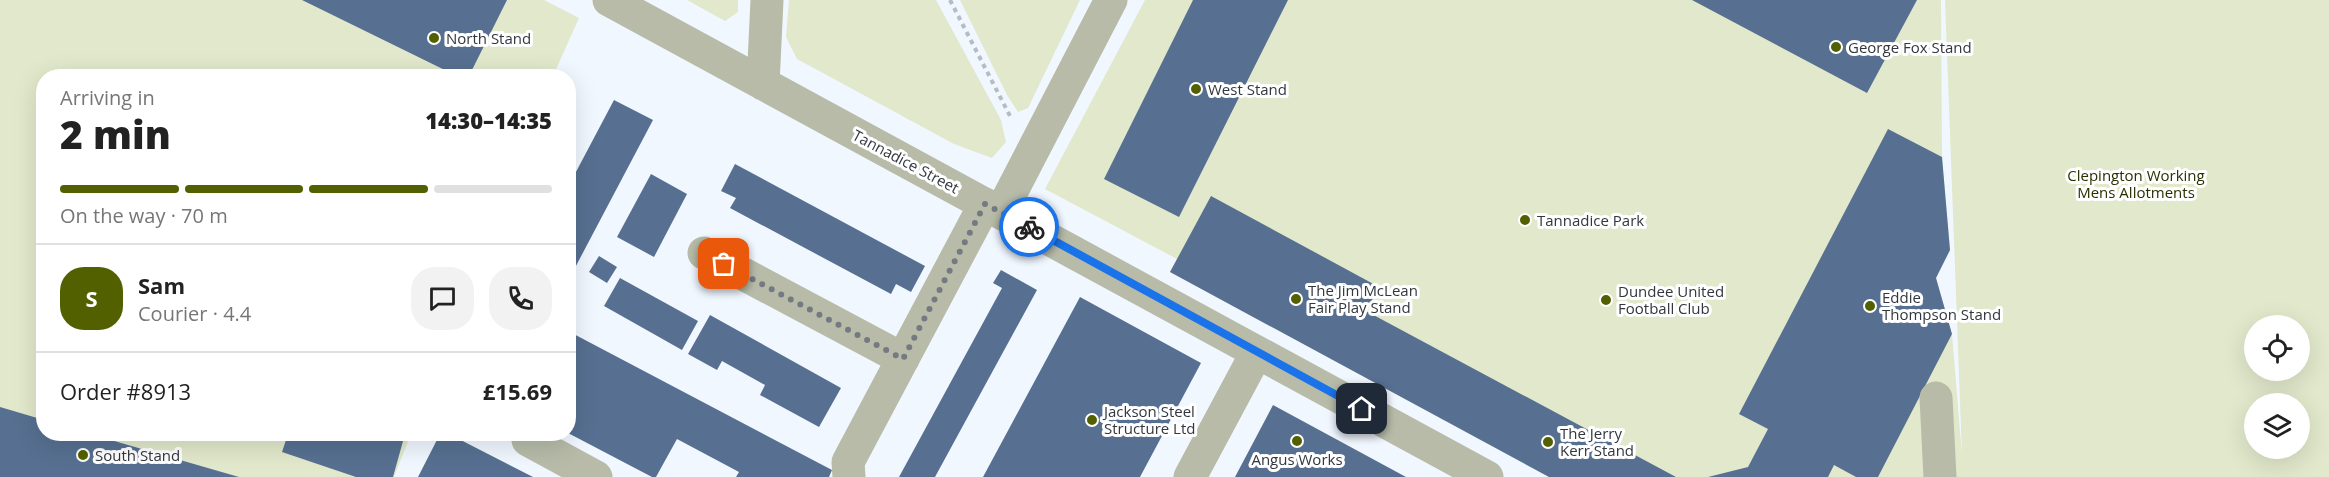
<!DOCTYPE html>
<meta charset="utf-8">
<style>
:root{--surface:#fff;--page:#f2f2f2;--text:#222;--muted:#767676;--line:#e0e0e0;--accent:#536000}
body{margin:0;font-family:"Open Sans",sans-serif;background:var(--page);color:var(--text);height:100vh;display:flex;flex-direction:column;font-size:22px;white-space:nowrap}
*{box-sizing:border-box;margin:0}
p{font-size:20px;color:var(--muted)}
.icon{flex:none;width:33px;height:33px;fill:none;stroke:currentColor;stroke-width:2;stroke-linecap:round;stroke-linejoin:round}
.map{position:relative;flex:1;overflow:hidden}
.panel{position:absolute;left:36px;top:69px;width:540px;height:372px;display:flex;flex-direction:column;background:var(--surface);border-radius:24px;box-shadow:0 6px 24px #0002}
.panel>*{flex:none}
.tools{position:absolute;left:2244px;top:315px;display:grid;gap:12px}
.tools a{display:grid;place-items:center;width:66px;height:66px;border-radius:50%;background:var(--surface);box-shadow:0 6px 24px #0002;font-size:30px}
.pin{position:absolute;display:grid;place-items:center;width:51px;height:51px;color:#fff;margin:-26px;border-radius:12px;box-shadow:0 3px 9px #0006}
.courier{position:absolute;display:grid;place-items:center;width:60px;height:60px;margin:-30px;border:4px solid #1a73e8;border-radius:50%;background:#fff;color:#222;box-shadow:0 2px 8px #0007}
.overview em{font-style:normal;font-weight:800}
.overview div{display:flex;flex-direction:column-reverse}
.overview{display:flex;align-items:center;justify-content:space-between;height:102px;padding:0 24px}
h1{font-size:39px;font-weight:800;line-height:45px}
.bar{display:grid;grid-template-columns:repeat(4,1fr);gap:9px 6px;align-content:center;height:72px;padding:0 24px}
.bar i{height:8px;border-radius:4px;background:var(--line)}
.bar .on{background:var(--accent)}
.bar p{grid-column:span 4}
.line{display:flex;align-items:center;gap:15px;padding:0 24px;border-top:2px solid var(--line)}
.line div{flex:1}
.round{display:grid;place-items:center;flex:none;width:63px;height:63px;border-radius:24px;background:var(--page)}
.map>svg:first-child{display:block}
</style>
<div class="map">
<svg width="2329" height="477" viewBox="0 0 2329 477">
<rect width="100%" height="100%" fill="#f1f7ff"/>
<path fill="#e1e8cb" fill-rule="evenodd" d="M0,0H544L579,18L553,76H44V434H411L394,477H0Z
M687,0H738V12L725,21Z
M789,0H936L1001,120L1006,142L992,158L954,144L797,59L786,37Z
M960,0H1080L1028,108L1018,112L1007,95Z
M1145,0H1941L1942,157L1950,250L1936,278L1952,334L1962,455L1945,0H2329V477H1549L1170,272L1177,259L1045,189ZM2254,326H2300V370H2254ZM2254,404H2300V448H2254Z"/>
<path fill="#577091" d="M302,0H507L469,76H457Z
M1193,0H1288L1179,217L1104,179Z
M1692,0H1917L1867,93Z
M614,100L653,120L568,281V187Z
M1888,129L1942,157L1950,250L1936,278L1952,334L1878,477H1856L1834,465L1828,477H1708L1748,467L1768,429L1739,414Z
M735,164L925,266L911,292L896,284L891,294L730,208L736,198L721,191Z
M651,174L687,194L654,257L617,237Z
M1211,196L1379,287L1366,311L1676,477H1549L1170,272Z
M599,256L617,267L607,283L589,272Z
M1001,270L1037,290L935,477H899L1002,288L993,283Z
M620,278L698,321L682,350L604,306Z
M1080,297L1201,363L1140,477H983Z
M710,315L841,388L819,427L760,395L765,385L722,361L717,370L688,354Z
M568,331L832,470L829,477H736L739,472L677,439L656,477H652L568,433Z
M1273,405L1406,477H1235Z
M0,407L44,420V434H90L239,477H0Z
M288,434H405L393,477H356L282,452Z
M440,434H449L533,477H418Z"/>
<g fill="none" stroke-linecap="round" stroke-linejoin="round">
<path stroke="#b6bcc4" stroke-width="4" stroke-dasharray="4.5 4.5" stroke-linecap="butt" d="M950,0L1011,118"/>
<path stroke="#b7bba8" stroke-width="33" d="M609,0L1487,477
M763,84L767,0
M1001,212L1111,0
M704,253L903,359
M1936,398L1940,477
M528,440L596,477
M849,477L848,462L985,204
M1190,477L1257,352"/>
</g>
<g fill="none" stroke-linecap="round" stroke-linejoin="round">
<path stroke="#757a82" stroke-width="6" stroke-dasharray="0 10.8" d="M724,264L903,359L985,204L1029,227"/>
<path stroke="#1a73e8" stroke-width="8" d="M1029,227L1362,409"/>
</g>
<g fill="#536000" stroke="#fff" stroke-width="2">
<circle cx="434" cy="38" r="6"/>
<circle cx="1836" cy="47" r="6"/>
<circle cx="1196" cy="89" r="6"/>
<circle cx="1525" cy="220" r="6"/>
<circle cx="1296" cy="299" r="6"/>
<circle cx="1606" cy="300" r="6"/>
<circle cx="1870" cy="306" r="6"/>
<circle cx="1092" cy="420" r="6"/>
<circle cx="1297" cy="441" r="6"/>
<circle cx="1548" cy="442" r="6"/>
<circle cx="83" cy="455" r="6"/>
</g>
<g text-anchor="middle" dominant-baseline="central" stroke-width="6" stroke-linejoin="round" paint-order="stroke">
<g font-size="15" fill="#32373f" stroke="#fff" text-anchor="start">
<text x="446" y="38">North Stand</text>
<text x="1848" y="47">George Fox Stand</text>
<text x="1208" y="89">West Stand</text>
<text x="1537" y="220">Tannadice Park</text>
<text x="1308" y="290">The Jim McLean<tspan x="1308" dy="17">Fair Play Stand</tspan></text>
<text x="1618" y="291">Dundee United<tspan x="1618" dy="17">Football Club</tspan></text>
<text x="1882" y="297">Eddie<tspan x="1882" dy="17">Thompson Stand</tspan></text>
<text x="1104" y="411">Jackson Steel<tspan x="1104" dy="17">Structure Ltd</tspan></text>
<text x="1560" y="433">The Jerry<tspan x="1560" dy="17">Kerr Stand</tspan></text>
<text x="95" y="455">South Stand</text>
<text x="1297" y="459" text-anchor="middle">Angus Works</text>
</g>
<g font-size="15" fill="#32373f" stroke="#fff">
<text transform="translate(906 161) rotate(28)">Tannadice Street</text>
</g>
<g font-size="15" fill="#2a3100" stroke="#fff">
<text x="2136" y="175">Clepington Working<tspan x="2136" dy="17">Mens Allotments</tspan></text>
</g>
</g>
</svg>
<div class="tools">
<a><svg class="icon" aria-label="locate" viewBox="0 0 24 24"><circle cx="12" cy="12" r="6"/><path d="M12 2v4M12 18v4M2 12h4M18 12h4"/></svg></a>
<a><svg class="icon" aria-label="layers" viewBox="0 0 24 24"><path d="M12 4l9 5-9 5-9-5zM3 14l9 5 9-5"/></svg></a>
</div>
<div class="pin" style="left:724px;top:264px;background:#ea580c"><svg class="icon" aria-label="bag" viewBox="0 0 24 24"><path d="M5 8h14l-1 12H6zM9 8a3 3 0 0 1 6 0"/></svg></div>
<div class="pin" style="left:1362px;top:409px;background:#1f2937"><svg class="icon" aria-label="home" viewBox="0 0 24 24"><path d="M3 11l9-7 9 7M6 9v11h12V9"/></svg></div>
<div class="courier" style="left:1029px;top:227px"><svg class="icon" aria-label="bike" viewBox="0 0 24 24"><circle cx="6" cy="16" r="4"/><circle cx="18" cy="16" r="4"/><path d="M6 16l4-8h5l3 8M10 8l3 8H6M13 5h3"/></svg></div>
<section class="panel">
<div class="overview"><div><h1>2 min</h1><p>Arriving in</p></div><em>14:30–14:35</em></div>
<div class="bar"><i class="on"></i><i class="on"></i><i class="on"></i><i></i><p>On the way · 70 m</p></div>
<div class="line" style="height:108px"><b class="round" style="background:var(--accent);color:#fff">S</b><div><b>Sam</b><p>Courier · 4.4</p></div><a class="round"><svg class="icon" aria-label="chat" viewBox="0 0 24 24"><path d="M4 5h16v11H9l-5 4z"/></svg></a><a class="round"><svg class="icon" aria-label="phone" viewBox="0 0 24 24"><path d="M5 4h4l2 5-3 2q2 4 5 5l2-3 5 2v4C11 20 4 13 5 4z"/></svg></a></div>
<div class="line" style="height:78px"><div>Order #8913</div><b>£15.69</b></div>
</section>
</div>
